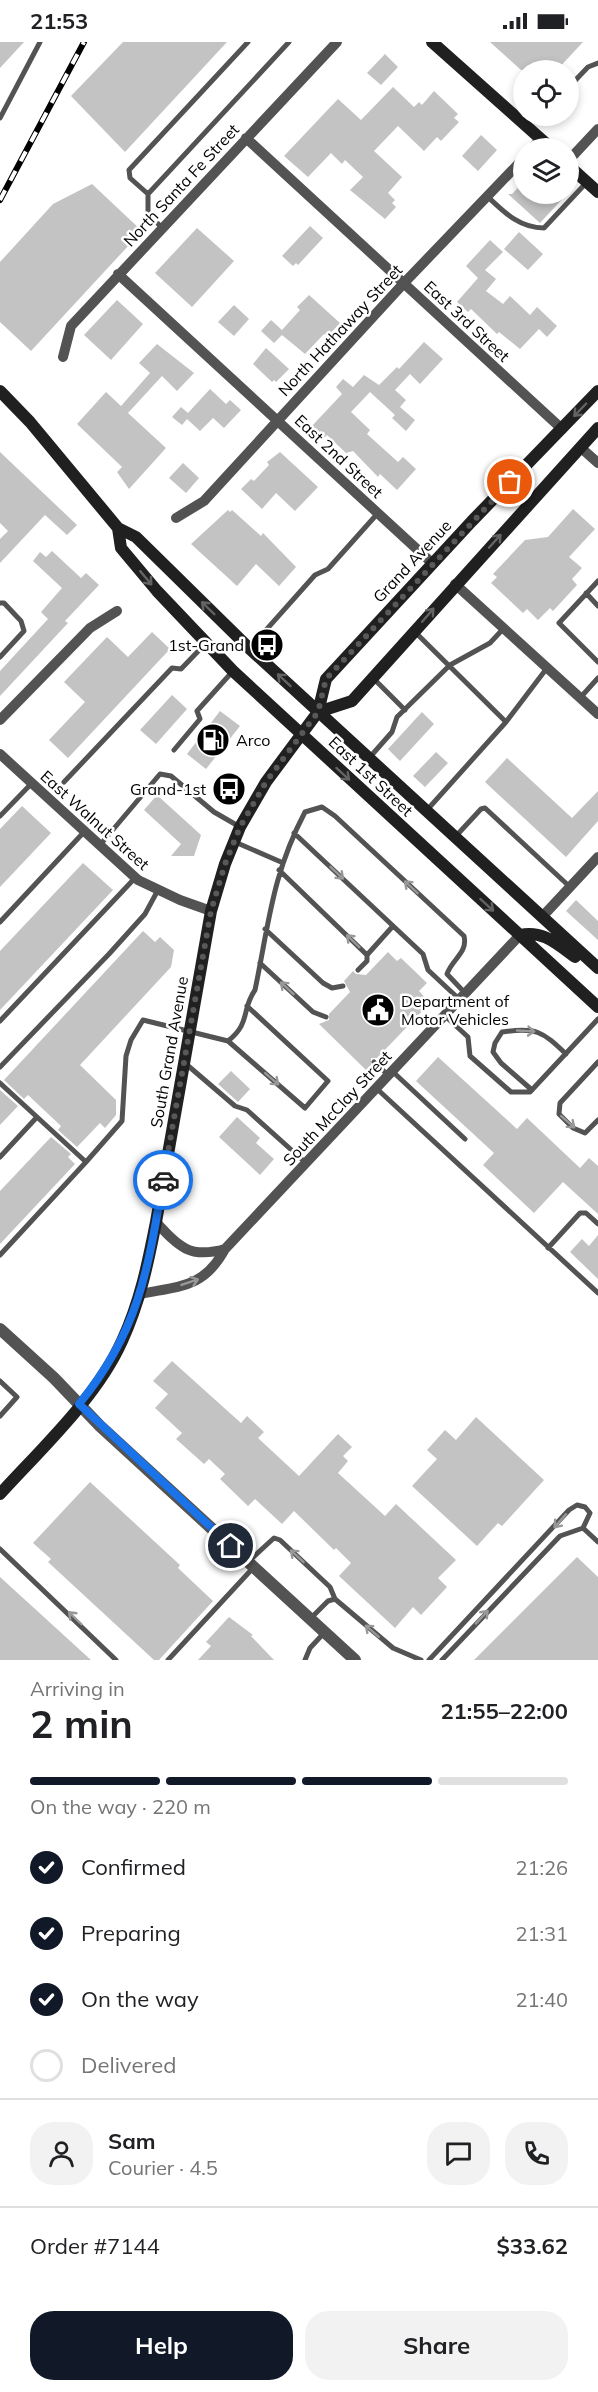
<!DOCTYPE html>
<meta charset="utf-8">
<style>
:root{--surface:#fff;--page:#f2f2f2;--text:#202124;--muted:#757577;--line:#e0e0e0;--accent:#111827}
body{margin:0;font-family:Mulish,sans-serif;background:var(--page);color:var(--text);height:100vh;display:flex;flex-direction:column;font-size:22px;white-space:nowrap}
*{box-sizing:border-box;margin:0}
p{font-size:20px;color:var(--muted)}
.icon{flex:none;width:33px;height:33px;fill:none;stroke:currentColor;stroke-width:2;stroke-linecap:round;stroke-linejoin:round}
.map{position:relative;height:1618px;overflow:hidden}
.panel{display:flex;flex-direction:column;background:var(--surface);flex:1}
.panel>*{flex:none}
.controls{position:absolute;left:513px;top:18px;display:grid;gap:12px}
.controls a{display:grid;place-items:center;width:66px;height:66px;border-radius:50%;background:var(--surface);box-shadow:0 3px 9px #0003;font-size:30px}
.pin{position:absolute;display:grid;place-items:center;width:51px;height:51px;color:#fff;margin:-26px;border:3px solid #fff;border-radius:50%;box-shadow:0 2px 6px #0007}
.courier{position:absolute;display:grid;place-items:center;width:60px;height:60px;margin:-30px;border:4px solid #1a73e8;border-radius:50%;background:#fff;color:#222;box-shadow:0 2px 8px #0007}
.summary em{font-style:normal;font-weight:700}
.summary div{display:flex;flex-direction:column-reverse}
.summary{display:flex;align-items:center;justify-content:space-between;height:102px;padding:0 30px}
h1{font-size:39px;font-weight:700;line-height:45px}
.bar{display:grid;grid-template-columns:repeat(4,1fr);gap:9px 6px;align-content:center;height:72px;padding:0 30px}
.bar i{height:8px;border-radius:4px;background:var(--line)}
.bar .on{background:var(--accent)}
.bar p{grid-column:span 4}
.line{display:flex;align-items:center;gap:15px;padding:0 30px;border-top:2px solid var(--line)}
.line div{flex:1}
.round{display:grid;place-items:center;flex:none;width:63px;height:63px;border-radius:24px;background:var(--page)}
ol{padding:0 30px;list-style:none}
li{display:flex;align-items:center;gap:18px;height:66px}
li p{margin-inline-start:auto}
li .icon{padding:6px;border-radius:50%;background:var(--accent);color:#fff;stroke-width:4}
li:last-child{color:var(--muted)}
li i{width:33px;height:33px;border:3px solid var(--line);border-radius:50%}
.primary-button{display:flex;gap:12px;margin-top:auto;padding:12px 30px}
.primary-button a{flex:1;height:69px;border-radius:24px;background:var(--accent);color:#fff;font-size:24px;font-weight:700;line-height:69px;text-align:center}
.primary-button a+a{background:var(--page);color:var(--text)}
.status{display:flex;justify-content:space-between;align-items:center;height:42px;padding:0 30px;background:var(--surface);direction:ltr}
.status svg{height:16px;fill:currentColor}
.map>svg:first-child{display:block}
</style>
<div class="status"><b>21:53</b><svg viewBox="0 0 49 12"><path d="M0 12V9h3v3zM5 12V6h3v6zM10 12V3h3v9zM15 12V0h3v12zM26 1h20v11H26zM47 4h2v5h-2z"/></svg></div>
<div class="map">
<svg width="598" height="1618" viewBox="0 0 598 1618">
<rect width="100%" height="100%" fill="#fff"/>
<path fill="#c3c3c3" d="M0,0H24L0,26Z
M123,0H227L125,110L71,54Z
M490,0H583L557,28H521Z
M385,12L398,25L381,43L367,31Z
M393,45L414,65L419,60L422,63L434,49L458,72L454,76L459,80L441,99L437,95L424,109L398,84L374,109L402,135L388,151L395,158L392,161L396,165L385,177L350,148L363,135L345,118L342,122L331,111L308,135L284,114L338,57L361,78Z
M481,93L497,108L478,129L462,114Z
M524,139V152H567L540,181L508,152H512Z
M92,142L142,189L31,309L0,280V220L53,162Z
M310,184L323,196L298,223L296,221L293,224L282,214Z
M197,186L234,219L192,265L155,231Z
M519,190L543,212L528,228L504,207Z
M490,198L503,210L485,228L496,237L486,249L503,262L510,254L530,273L537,265L557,284L547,295L539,287L520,307L499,290L497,292L471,267L468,270L457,260L478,236L466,224Z
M309,253L340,281L328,294L324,292L305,312L282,293L274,301L261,289L271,278L282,288L300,268L297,265Z
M117,258L143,282L111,318L84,293Z
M234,263L249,277L234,294L218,280Z
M424,300L443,317L420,342L410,332L395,348L406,358L400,365L415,378L406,389L392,376L395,373L370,350L351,370L370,388L367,392L398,420L403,415L416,427L397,448L380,432L378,435L353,409L346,411L327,393L324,396L311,385L342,352L336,345L343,337L353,345L364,333L379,343L397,325L399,327Z
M157,302L194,331L177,349L162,334L128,371L166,406L129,447L117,430L122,425L77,382L106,350L121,364L150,331L139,321Z
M266,306L289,327L276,340L274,338L272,340L253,322Z
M210,347L226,362L230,358L241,368L224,386L213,376L200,389L187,377L182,383L172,375L181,365L188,371Z
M0,410L77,483L67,493L45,473L0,521V497L8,489L0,481Z
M280,410L318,445L295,469L276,451L262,467L241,447L251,437L254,439L269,423L267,420Z
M183,421L199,436L186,451L169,436Z
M573,467L595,487L569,515L582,526L572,537L577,543L553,569L550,566L538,578L527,567L523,571L491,541L497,535L493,532L525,498L548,495Z
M228,468L230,470L232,468L261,494L263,491L296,525L279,544L256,522L237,544L191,502Z
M52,509L81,536L86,531L99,543L65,579L68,581L0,654V629L48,577L41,570L62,546L33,519L40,510L46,515Z
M152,590L170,607L68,716L49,698L85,660L64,640L107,595L128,615Z
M172,653L187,667L156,702L140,688Z
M220,669L240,684L206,727L187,712Z
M422,670L434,682L400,719L388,707Z
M436,710L448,721L425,745L413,734Z
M507,716L572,776L598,749V779L566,815L485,740Z
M157,753L201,793L194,814H171L181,802L144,768Z
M22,764L51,791L0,845V787Z
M83,821L113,848L0,968V909Z
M576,858L598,879V898L566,869Z
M143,889L155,900L160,895L174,908L171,925L80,1023L116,1058V1073L105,1086L100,1081L77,1105L58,1088L61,1084L28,1053L24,1057L4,1038Z
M388,910L397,919L401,916L427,941L419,949L430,961L377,1016H371V1023L366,1028L319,982L329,978V972L350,950L344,939L353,929L356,932L366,933Z
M438,1015L517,1087L527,1076L580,1126L589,1116L598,1124V1172L563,1140L534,1171L483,1123L494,1111L416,1039Z
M231,1029L250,1047L238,1060L218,1042Z
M0,1048L18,1064L0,1083Z
M237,1075L260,1096L256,1101L274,1117L260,1133L219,1095Z
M51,1095L71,1112L68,1115L75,1122L0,1202V1149Z
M598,1193V1237L570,1210L582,1197L589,1204Z
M172,1319L241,1381L247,1374L264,1390L258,1396L299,1434L338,1392L352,1405L343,1414L348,1419L338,1431L385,1474L396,1462L456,1518L438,1536L447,1545L421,1573L413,1565L395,1586L339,1534L351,1521L336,1506L334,1508L294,1469L282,1482L255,1457L248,1464L220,1437L225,1432L209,1417L204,1422L176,1397L182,1391L155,1366L168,1352L153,1339Z
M476,1375L544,1438L502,1484L498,1481L477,1504L412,1444L437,1417L427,1408L445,1388L456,1398Z
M90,1440L180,1523L178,1526L213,1559L159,1618H154L48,1520L51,1517L33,1501Z
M577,1515L598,1535V1618H474Z
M0,1535L91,1618H0Z
M229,1575L253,1593L251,1594L274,1618H198L211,1604L206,1600Z"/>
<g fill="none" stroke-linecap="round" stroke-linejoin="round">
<path stroke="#535353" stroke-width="5" d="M248,0L129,128L130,136L148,152L289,0
M568,46L588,25L598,21
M0,76L40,0
M148,152V171L162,186
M487,154C504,170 519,186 544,186L587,140
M598,539L559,581L598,620
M586,551L598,564
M0,561H4L21,579L24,589L0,615
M415,590L506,680
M250,606L315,533L328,527L378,471
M373,636L405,668
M580,656L598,636
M174,708L200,677L197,669L233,629
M370,715L392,690L397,675L450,623L490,601L504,586
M64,740L172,626L181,627L206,601
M427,768L506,680L547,626
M0,774L32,741
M294,791L423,912L428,928L459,957
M456,794L481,767L485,766L570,845
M235,800L281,820
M100,803L160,732L171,734L214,770L240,785
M279,828L367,913L393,884
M0,880L84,790
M265,887L323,941L332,946L343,944
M260,921L313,970L326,975
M358,928L367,919V913
M444,973L468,995L470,1014L511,1050H530L598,977
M0,979L135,836
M228,999L305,1066L328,1039L247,964
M374,1020L388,1033
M598,1020L560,1061L559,1072L573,1086L585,1091L598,1078
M186,1022L235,1064L247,1068L306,1121
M0,1025L109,912L145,872L158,848
M392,1029L465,1097
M0,1041L37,1075L0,1115
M376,1046L598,1251
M532,1048L501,1021L493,1010L495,1001L502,990C536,985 542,989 566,1012
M86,1120L122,1079L126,1014L131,998L143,978L228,999C251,981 241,968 255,948C269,881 272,833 305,770L322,765L335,774L464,894C468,911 452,917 447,932L465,951
M548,1206L580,1171H586L598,1182
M0,1213L86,1120L37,1075
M0,1339L17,1355L0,1374
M583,1486L598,1500
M0,1507L116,1618
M248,1520L274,1496L280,1498L330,1545L335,1557
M310,1577L328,1559L335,1557L393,1606L421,1618
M168,1618L253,1526
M305,1618L310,1606L324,1591
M429,1618L569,1468L577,1463L585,1465L590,1471L583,1486L560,1494L442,1618"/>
<path stroke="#535353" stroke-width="10" d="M246,96L562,387
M532,106L541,97
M568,119L598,87
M118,232L432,521
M63,315L71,284L337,0
M580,405L598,421
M176,476L204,459L404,241L524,116
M455,542L598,672
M0,678L90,586L117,569
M0,712L138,838L180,858L211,869
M542,875L598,815
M156,1180C179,1205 190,1217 225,1207
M140,1252C180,1244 204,1246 225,1207L520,893"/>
<path stroke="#535353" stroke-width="12" d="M0,1287L54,1336L100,1384L355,1618"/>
<path stroke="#202020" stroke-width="12" d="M432,0L551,106
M568,123L598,150
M0,349L30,380L118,486L136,495L250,607L598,926
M118,486L121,506L157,549L233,629L598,965
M318,670L352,659L598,386
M520,893C543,888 557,902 575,915
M0,1452C42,1406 97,1355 122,1299C140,1260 148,1221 156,1180L211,869L225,822L240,785L266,740L318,670L326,637L472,479L598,349"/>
<g stroke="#000" stroke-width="6">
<path id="rail" d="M0,158L84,0"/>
</g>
<use href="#rail" stroke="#fff" stroke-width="4" stroke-dasharray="11" stroke-linecap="butt"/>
</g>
<defs><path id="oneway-shaft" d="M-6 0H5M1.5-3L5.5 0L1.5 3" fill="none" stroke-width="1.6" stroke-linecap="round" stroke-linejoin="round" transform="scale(1.5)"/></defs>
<g stroke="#636363">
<use href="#oneway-shaft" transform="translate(580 368) rotate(134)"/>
<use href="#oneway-shaft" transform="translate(495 499) rotate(-48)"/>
<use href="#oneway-shaft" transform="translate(146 536) rotate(50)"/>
<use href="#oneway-shaft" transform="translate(208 566) rotate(-136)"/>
<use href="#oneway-shaft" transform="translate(428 573) rotate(-49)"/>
<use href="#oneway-shaft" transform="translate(284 638) rotate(-137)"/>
<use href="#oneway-shaft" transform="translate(343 732) rotate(42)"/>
<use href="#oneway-shaft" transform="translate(487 863) rotate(42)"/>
</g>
<g stroke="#989898">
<use href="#oneway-shaft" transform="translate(337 831) rotate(43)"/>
<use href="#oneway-shaft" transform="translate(411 845) rotate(-137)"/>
<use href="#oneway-shaft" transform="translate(353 899) rotate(-136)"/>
<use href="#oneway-shaft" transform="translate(287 946) rotate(-137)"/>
<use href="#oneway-shaft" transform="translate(526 989) rotate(3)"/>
<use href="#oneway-shaft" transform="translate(272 1037) rotate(41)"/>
<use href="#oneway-shaft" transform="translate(568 1080) rotate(41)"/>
<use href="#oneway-shaft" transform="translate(190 1240) rotate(-18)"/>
<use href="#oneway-shaft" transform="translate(560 1479) rotate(131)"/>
<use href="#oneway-shaft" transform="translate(297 1514) rotate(-137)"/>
<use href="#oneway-shaft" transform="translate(482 1575) rotate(-47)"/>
<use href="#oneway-shaft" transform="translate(75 1576) rotate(-136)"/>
<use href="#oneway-shaft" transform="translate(372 1589) rotate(-139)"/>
</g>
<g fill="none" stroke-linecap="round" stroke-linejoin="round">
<path stroke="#595959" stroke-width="6" stroke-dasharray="0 10.8" d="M163,1138L211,869L225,822L240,785L266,740L318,670L326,637L510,440"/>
<path stroke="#1a73e8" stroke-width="8" d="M163,1138C148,1228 139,1289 79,1362L231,1504"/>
</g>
<defs>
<g id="bus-disc" transform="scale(1.725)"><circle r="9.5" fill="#000" stroke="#fff"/><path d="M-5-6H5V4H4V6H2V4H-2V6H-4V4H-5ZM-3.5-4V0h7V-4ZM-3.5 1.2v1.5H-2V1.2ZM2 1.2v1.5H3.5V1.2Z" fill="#fff"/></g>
<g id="fuel-disc" transform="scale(1.725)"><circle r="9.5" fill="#000" stroke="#fff"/><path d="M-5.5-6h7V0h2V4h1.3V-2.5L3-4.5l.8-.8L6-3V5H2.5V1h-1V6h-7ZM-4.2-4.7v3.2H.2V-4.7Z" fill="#fff"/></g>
<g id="civic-disc" transform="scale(1.725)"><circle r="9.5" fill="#000" stroke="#fff"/><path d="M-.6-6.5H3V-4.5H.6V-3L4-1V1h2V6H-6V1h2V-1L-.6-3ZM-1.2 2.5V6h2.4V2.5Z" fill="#fff"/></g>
</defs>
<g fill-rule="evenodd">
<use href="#bus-disc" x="267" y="603"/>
<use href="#fuel-disc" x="213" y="698"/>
<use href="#bus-disc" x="229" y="747"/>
<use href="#civic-disc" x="378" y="968"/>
</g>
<g text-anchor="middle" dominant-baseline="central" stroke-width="5" stroke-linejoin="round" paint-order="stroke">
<g font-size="16" fill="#000" stroke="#fff">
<text transform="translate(181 143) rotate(-47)">North Santa Fe Street</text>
<text transform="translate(467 279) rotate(43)">East 3rd Street</text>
<text transform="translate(340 288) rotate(-47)">North Hathaway Street</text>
<text transform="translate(339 414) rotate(43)">East 2nd Street</text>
<text transform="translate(412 519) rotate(-47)">Grand Avenue</text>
<text transform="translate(371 734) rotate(43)">East 1st Street</text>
<text transform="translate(95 778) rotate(42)">East Walnut Street</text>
<text transform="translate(169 1010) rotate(-80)">South Grand Avenue</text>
<text transform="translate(337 1066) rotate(-47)">South McClay Street</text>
</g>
<g font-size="16" fill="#000" stroke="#fff" text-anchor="end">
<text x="244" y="603">1st-Grand</text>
<text x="236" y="698" text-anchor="start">Arco</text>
<text x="206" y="747">Grand-1st</text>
<text x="401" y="959" text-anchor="start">Department of<tspan x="401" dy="18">Motor Vehicles</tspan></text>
</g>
</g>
</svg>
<div class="controls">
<a><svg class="icon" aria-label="locate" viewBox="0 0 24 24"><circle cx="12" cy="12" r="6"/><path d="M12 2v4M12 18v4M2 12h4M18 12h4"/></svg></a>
<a><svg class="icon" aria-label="layers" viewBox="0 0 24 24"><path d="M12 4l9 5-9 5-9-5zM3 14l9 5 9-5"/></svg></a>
</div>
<div class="pin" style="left:510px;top:440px;background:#ea580c"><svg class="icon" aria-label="bag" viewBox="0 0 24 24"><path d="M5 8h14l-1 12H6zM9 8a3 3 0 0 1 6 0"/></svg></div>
<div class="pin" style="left:231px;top:1504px;background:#1f2937"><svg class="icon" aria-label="home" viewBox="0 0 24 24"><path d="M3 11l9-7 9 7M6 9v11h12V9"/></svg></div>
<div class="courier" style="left:163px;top:1138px"><svg class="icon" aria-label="car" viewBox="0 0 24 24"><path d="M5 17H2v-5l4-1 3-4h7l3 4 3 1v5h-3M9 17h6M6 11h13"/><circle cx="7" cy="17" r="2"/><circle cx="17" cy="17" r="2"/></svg></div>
</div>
<section class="panel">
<div class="summary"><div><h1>2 min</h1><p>Arriving in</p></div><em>21:55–22:00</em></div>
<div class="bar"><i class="on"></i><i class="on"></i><i class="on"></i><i></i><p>On the way · 220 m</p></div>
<ol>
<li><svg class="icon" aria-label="check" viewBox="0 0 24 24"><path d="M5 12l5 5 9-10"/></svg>Confirmed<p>21:26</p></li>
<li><svg class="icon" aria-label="check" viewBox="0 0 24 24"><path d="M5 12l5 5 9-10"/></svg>Preparing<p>21:31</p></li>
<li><svg class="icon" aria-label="check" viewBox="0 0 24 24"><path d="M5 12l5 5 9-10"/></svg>On the way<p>21:40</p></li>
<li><i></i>Delivered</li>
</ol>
<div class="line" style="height:108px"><a class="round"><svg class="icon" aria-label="person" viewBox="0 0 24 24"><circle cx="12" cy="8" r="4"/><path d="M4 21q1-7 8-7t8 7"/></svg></a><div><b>Sam</b><p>Courier · 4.5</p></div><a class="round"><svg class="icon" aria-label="chat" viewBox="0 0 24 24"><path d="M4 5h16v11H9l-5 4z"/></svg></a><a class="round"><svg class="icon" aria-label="phone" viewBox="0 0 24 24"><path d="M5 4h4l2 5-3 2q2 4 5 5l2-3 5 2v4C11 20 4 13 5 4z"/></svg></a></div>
<div class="line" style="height:78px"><div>Order #7144</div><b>$33.62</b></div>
<div class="primary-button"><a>Help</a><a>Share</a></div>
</section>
